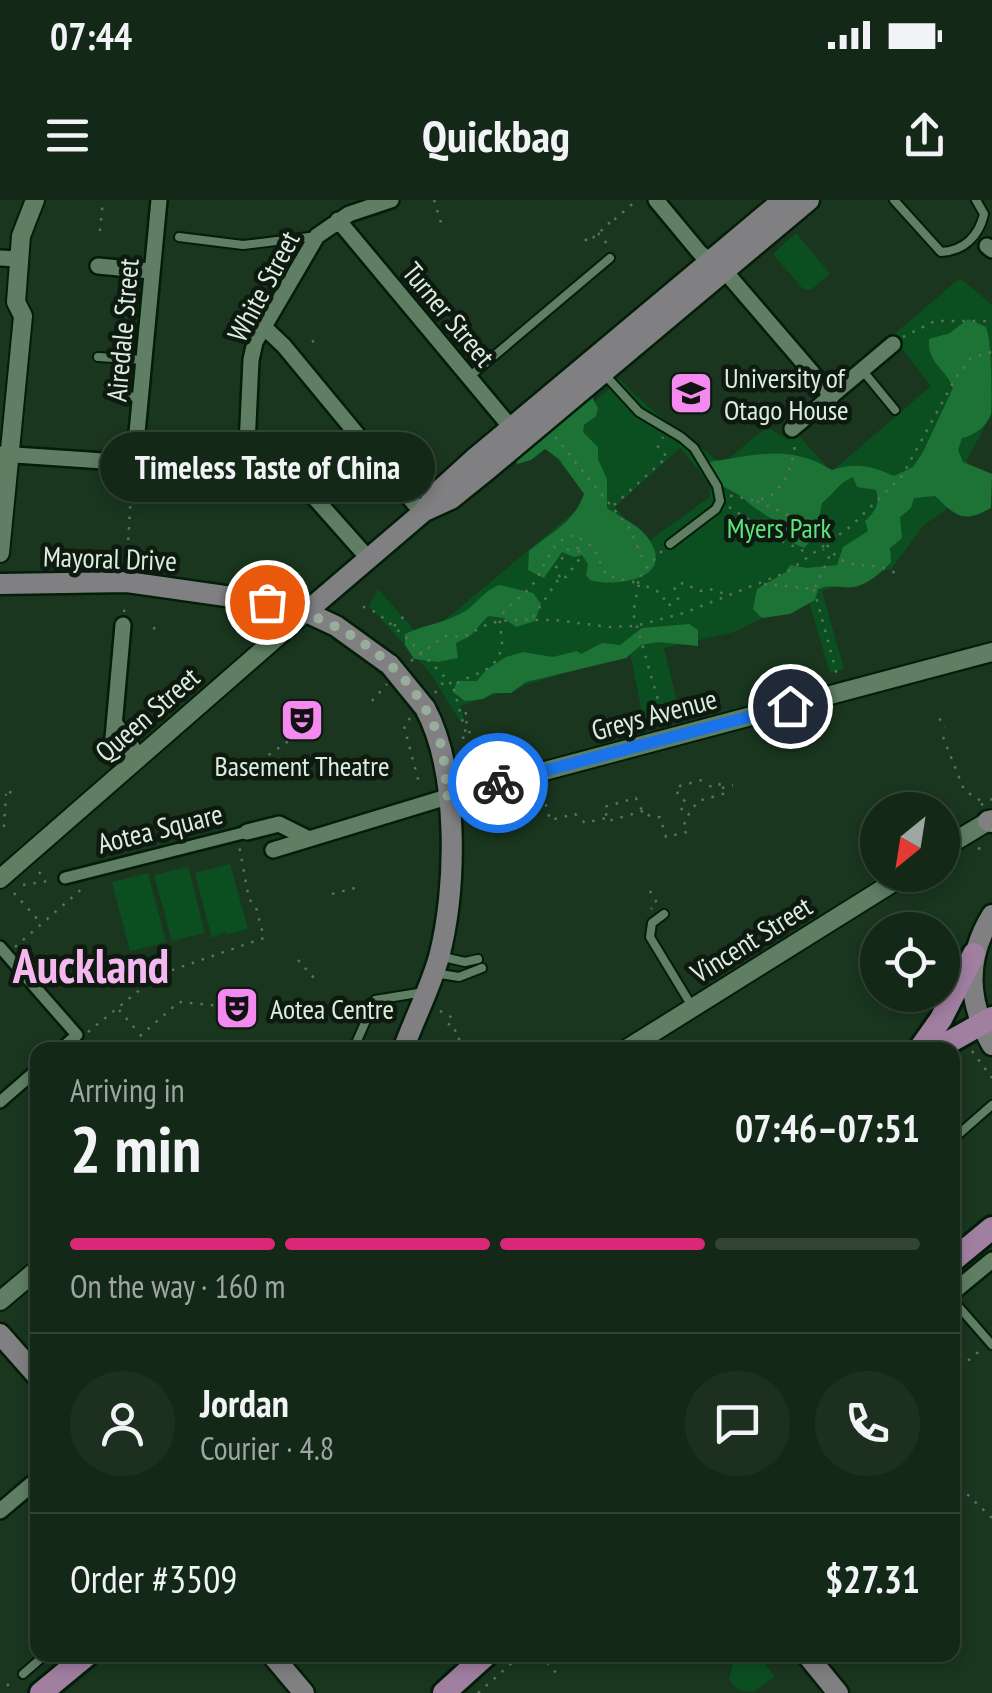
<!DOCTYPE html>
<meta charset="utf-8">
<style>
:root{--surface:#142817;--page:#1d3020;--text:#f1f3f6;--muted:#9da6a1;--line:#334436;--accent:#db2777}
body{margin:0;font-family:"PT Sans Narrow",sans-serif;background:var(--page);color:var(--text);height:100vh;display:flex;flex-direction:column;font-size:38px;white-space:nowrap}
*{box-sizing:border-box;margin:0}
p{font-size:32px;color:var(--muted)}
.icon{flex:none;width:55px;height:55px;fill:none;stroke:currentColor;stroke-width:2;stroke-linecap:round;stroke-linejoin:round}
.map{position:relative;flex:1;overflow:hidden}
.details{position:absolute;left:30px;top:842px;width:930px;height:620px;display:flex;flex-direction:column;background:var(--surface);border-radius:20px;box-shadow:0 5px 15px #0003,0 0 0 2px var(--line)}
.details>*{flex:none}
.needle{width:65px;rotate:210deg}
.controls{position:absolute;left:860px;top:592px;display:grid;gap:20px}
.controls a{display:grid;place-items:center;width:100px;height:100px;border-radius:50%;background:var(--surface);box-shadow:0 5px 15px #0003,0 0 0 2px var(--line);font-size:50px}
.pin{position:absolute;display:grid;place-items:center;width:85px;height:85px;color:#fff;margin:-42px;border:5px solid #fff;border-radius:50%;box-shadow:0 2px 10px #0007}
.courier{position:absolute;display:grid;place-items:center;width:100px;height:100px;margin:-50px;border:8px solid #1a73e8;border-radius:50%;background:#fff;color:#222;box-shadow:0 2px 12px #0007}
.bubble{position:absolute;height:70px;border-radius:35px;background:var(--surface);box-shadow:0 5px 15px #0003,0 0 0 2px var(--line);font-size:32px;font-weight:700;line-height:70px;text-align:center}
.head em{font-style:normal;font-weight:700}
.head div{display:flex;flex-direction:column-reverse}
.head{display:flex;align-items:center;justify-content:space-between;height:170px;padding:0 40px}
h1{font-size:65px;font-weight:700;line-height:75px}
.bar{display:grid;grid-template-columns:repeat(4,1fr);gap:15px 10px;align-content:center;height:120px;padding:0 40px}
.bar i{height:12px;border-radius:8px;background:var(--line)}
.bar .current{background:var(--accent)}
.bar p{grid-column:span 4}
.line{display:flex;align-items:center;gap:25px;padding:0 40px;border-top:2px solid var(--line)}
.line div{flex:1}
.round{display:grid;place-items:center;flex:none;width:105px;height:105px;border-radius:52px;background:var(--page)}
.status{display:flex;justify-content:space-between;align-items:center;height:70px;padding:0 50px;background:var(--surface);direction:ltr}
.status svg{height:28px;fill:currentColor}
header{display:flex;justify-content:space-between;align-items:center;height:130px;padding:0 40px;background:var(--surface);font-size:45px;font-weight:700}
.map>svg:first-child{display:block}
</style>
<div class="status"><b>07:44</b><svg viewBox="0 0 49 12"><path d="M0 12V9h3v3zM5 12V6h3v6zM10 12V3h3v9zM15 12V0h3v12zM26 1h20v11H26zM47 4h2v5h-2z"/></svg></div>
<header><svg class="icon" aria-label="menu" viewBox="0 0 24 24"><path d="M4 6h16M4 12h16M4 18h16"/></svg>Quickbag<svg class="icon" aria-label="share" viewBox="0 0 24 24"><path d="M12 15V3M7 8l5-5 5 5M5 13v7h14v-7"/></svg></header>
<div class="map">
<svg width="992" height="1493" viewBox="0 0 992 1493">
<rect width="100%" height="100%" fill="#1a361f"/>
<path fill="#0b4f21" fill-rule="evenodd" d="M796,33L830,74L811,90L803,89L773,54Z
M960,78L992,105V213L967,260L974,289L924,325L891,369L822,391L844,469L830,473L807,396L734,432L664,448L679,509L643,518L630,452L460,506L464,519L460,521L431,474L369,406L378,389L422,439L590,299L545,245L620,179C650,212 687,236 722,264L767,227L788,240L797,233L831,272L931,186L892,136ZM680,248L710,284V297L646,343L615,307Z
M230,664L248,729L225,735L227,731L212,738L195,673Z
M188,667L205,733L172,741L154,675Z
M148,673L166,742L130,751L112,682Z
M745,1455L762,1461L775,1476L753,1492L738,1490L729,1480L733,1462Z"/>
<path fill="#1d7336" d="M968,119L986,127C992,142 992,198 991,214C986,227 975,235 962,238L958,250L963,262L992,274L991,308C963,324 956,316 935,296L914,298L911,308L900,317L902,338L890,348L891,362C882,372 867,385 854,387C840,389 832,383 818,389L815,400L790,414L762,418L753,409L757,389L786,372L790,365L807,368L837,365L843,347L868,331L865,321C876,310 880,305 876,290L857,287L853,277C838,283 834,294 822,303L816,335L804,348L788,341L784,326C769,317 756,310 744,299C737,292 721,287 710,278L709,262C756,255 789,244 832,270C855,262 872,266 894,276L913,267L923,252L953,188C946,168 927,164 929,139L950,133Z
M582,194L592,197L598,208L596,216L584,225L583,232L598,247V259L607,279V308C624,320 646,327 654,349C667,383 606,386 590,380L586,375L588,364L582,355L574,357L562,352L544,378L528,370L529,351C551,332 574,323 584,294L559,259L545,249L531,260L517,264L515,257Z
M500,385L533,393L541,404L535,421L516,427L504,418L488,416L470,436L456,443L458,458L438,462L414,459L405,445V434C426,424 447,423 467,410C479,401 486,389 500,385Z
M689,424L698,430V446L658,442L641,445L626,458L526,482L511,493H493L483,499L465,501L453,492L457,481H477L486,470L506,457L523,452L553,457L577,451L581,454L602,443L620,445L642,428Z"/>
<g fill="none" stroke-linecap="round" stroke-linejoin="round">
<g stroke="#021d08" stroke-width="12">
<path id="service" d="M894,0L941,52C964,51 979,36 984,14L976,0
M179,37L243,45L317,36
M98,157L144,160
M863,171L895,210
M606,176L639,212L681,237L694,248L717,286L720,301L716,309L670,344
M469,177L610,58
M114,195L139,197
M828,199L841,215
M236,281L247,245
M664,714L652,723L650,737L693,808
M443,757L465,762L478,759
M434,773L459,777L482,768
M353,850L375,800L424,792
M952,940L992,905
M952,1099L992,1145
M23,1474L45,1455"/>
</g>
<g stroke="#021d08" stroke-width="16">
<path id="pedestrian" d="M65,678L247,632
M0,747L77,835L60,850
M0,902L38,869"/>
</g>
<g stroke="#021d08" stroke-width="20">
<path id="minor" d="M656,0L700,53L729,76L832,196
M338,20L518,236
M987,46L992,50
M0,58L19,59
M98,66L151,71
M264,127L284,146L422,313
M792,229L893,144
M0,254L118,262L128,261L135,254L159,0
M368,358L274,252L247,245L251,160L255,142L317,36L349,14L391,0
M123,425L113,538L116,549L129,566
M116,525L139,557
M247,632L279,624L307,638
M273,650L447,597
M952,1093L992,1060
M0,1311L38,1279"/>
</g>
<g stroke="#021d08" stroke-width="22">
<path id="tertiary" d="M0,353L23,116L16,102L21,36L35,0
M447,597L992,452
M942,649L992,619
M0,679L306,412
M625,850L905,675
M0,1101L38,1069"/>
</g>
<g stroke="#021d08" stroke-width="25">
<path id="secondary" d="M427,310L451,299L487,270L809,0
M0,384L127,382L267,402L306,412L336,426L390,465
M306,412L422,313L441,289L475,258L783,0
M988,621L992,622
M992,715C965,759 967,801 992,845
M403,850C414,819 430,789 439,757C457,688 459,571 425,508
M0,1134L38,1177
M272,1455L304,1493
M807,1455L838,1493"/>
</g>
<g stroke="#021d08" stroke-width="28">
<path id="primary" d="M919,850L941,819L974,754
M935,850L992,818
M952,1061L992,1028
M41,1493L87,1455
M444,1493L486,1455"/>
</g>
<path stroke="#5a725e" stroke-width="2.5" stroke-dasharray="2.5 8" stroke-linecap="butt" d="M434,0L442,26
M100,31L103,0
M598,33L609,46
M585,39L588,42L609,24V19H615L637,0
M903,137L935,121H992
M312,142L317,138L314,135
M555,237L630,329L645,364
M200,257L230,259
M730,296C739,296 747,300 755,300C782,300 794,264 795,242
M757,301L836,337
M614,305L667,257L658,247L663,237
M729,307L780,340L808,353
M827,345C847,376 872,358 895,373
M662,351L641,374L633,413L665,524
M127,361L132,275
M560,377L555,369L569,348H578L583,341
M637,382L661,393L668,406L678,399L674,387L683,383L700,391L710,389L728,395
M764,384L814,389L829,358L823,349
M814,389L837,475
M363,407C381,408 438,470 453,486
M124,412L125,403
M533,417L560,377H566L581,357L578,348
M394,426L404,416
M153,428L159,429
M411,461L445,436L463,437L490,423L510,420H555L609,427L635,426L684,413L787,372L850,327L902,276L955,179L971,158L992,152
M435,493L445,480
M372,501L387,484
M467,513L464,514L476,554
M410,518L404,526L419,583
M939,519L943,521L945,527
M943,537L964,590L984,603
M462,538L467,537L453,486C473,471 499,474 502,443C502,434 499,426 500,417C508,405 519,399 529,389C546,371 547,340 575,335L593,347L606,375L637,383
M260,561L290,540
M710,585L713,595
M722,588L733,585
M9,592L14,593
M543,594L550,620L575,614L585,623L606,618
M981,605L992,599
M681,610L686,602L678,595L676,587L706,579
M643,611L608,621L604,607L636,598C639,609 648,619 660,617L666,637L687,632L684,621L698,601L723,594L718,580
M4,627L6,594
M978,648L987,652
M39,672L46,680
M23,685L54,680
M650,691L657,703L651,709
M14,693L40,722
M332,694L355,688
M15,747L84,687
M298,760L314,778
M320,801L328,808
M119,810L139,833
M440,811L453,818L448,826L459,833V843
M88,832L158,775L264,738L256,707L249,699L239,645
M124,850L179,802L232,807
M599,850L612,842
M972,851L992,878
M952,1174L982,1149
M952,1280L992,1318
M540,1455L557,1474
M7,1484L12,1489
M478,1493L521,1455"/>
<use href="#service" stroke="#5f7e64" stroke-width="8"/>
<use href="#pedestrian" stroke="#5f7e64" stroke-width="11"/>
<use href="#minor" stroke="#5f7e64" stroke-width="15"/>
<use href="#tertiary" stroke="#5f7e64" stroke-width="18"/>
<use href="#secondary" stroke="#807f82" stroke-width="20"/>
<use href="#primary" stroke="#a17fa1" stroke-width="22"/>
<g stroke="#021d08" stroke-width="25" stroke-linecap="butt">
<path id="secondary-bridge" d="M390,465L425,508"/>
</g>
<use href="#secondary-bridge" stroke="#807f82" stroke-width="20"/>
</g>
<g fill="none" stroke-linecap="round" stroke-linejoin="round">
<path stroke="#98ad9b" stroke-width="10" stroke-dasharray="0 18" d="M267,402C336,417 406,460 435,528C445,549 445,574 447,596L498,583"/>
<path stroke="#1a73e8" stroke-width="12" d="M498,583L790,506"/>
</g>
<defs>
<g id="university-square" transform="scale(2.25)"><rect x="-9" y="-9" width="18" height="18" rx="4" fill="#f489f0" stroke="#0e1a10"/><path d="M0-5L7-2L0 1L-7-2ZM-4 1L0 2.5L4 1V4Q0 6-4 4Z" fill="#111"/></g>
<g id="theatre-square" transform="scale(2.25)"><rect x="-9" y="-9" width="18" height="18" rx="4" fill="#f489f0" stroke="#0e1a10"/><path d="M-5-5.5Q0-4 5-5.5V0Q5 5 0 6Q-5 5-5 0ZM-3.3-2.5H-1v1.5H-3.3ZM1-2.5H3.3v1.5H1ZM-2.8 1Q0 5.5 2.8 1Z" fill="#111"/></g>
</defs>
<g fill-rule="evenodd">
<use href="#university-square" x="691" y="193"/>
<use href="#theatre-square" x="302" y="520"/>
<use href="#theatre-square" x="237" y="808"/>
</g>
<g text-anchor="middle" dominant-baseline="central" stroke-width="9" stroke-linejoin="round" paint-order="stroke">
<g font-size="28" fill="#dcedde" stroke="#0e1a10">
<text transform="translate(263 86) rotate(-62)">White Street</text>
<text transform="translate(449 114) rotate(50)">Turner Street</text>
<text transform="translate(122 130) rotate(-85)">Airedale Street</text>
<text transform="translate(110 358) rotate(2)">Mayoral Drive</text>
<text transform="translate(147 514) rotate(-41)">Queen Street</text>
<text transform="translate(654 514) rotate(-15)">Greys Avenue</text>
<text transform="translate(160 628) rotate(-14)">Aotea Square</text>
<text transform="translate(751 739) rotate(-32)">Vincent Street</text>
</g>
<g font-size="28" fill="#dcedde" stroke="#0e1a10" text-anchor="start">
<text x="724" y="177">University of<tspan x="724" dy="32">Otago House</tspan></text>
<text x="302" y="565" text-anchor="middle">Basement Theatre</text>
<text x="270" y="808">Aotea Centre</text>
</g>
<g font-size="28" fill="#5de47e" stroke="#0e1a10">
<text x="779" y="327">Myers Park</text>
</g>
<g font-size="48" font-weight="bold" fill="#f4b7ef" stroke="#0e1a10">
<text x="91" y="765">Auckland</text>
</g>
</g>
</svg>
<div class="controls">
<a><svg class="needle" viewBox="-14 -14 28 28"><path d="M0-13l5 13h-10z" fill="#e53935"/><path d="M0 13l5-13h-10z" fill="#9da6a1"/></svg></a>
<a><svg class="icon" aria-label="locate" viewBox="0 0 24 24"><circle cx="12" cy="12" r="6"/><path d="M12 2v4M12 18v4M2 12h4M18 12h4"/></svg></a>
</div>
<div class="pin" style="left:267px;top:402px;background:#ea580c"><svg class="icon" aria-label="bag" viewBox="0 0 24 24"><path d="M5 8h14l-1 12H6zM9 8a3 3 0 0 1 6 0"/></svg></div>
<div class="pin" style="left:790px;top:506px;background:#1f2937"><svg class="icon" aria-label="home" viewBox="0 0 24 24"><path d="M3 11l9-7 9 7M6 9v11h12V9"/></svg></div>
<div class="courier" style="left:498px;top:583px"><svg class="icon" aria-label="bike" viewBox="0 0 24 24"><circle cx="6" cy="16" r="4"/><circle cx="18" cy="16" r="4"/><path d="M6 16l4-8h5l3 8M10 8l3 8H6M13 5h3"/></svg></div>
<div class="bubble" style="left:100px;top:232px;width:335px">Timeless Taste of China</div>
<section class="details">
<div class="head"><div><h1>2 min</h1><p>Arriving in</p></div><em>07:46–07:51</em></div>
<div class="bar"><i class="current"></i><i class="current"></i><i class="current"></i><i></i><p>On the way · 160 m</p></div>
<div class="line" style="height:180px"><a class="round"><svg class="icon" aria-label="person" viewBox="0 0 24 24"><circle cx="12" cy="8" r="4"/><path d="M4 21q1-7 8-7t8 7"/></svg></a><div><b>Jordan</b><p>Courier · 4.8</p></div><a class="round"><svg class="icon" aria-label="chat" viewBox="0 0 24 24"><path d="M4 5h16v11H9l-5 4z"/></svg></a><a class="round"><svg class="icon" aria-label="phone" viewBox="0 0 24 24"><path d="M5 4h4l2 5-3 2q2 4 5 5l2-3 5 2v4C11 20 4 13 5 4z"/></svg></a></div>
<div class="line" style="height:130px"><div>Order #3509</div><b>$27.31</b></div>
</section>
</div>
